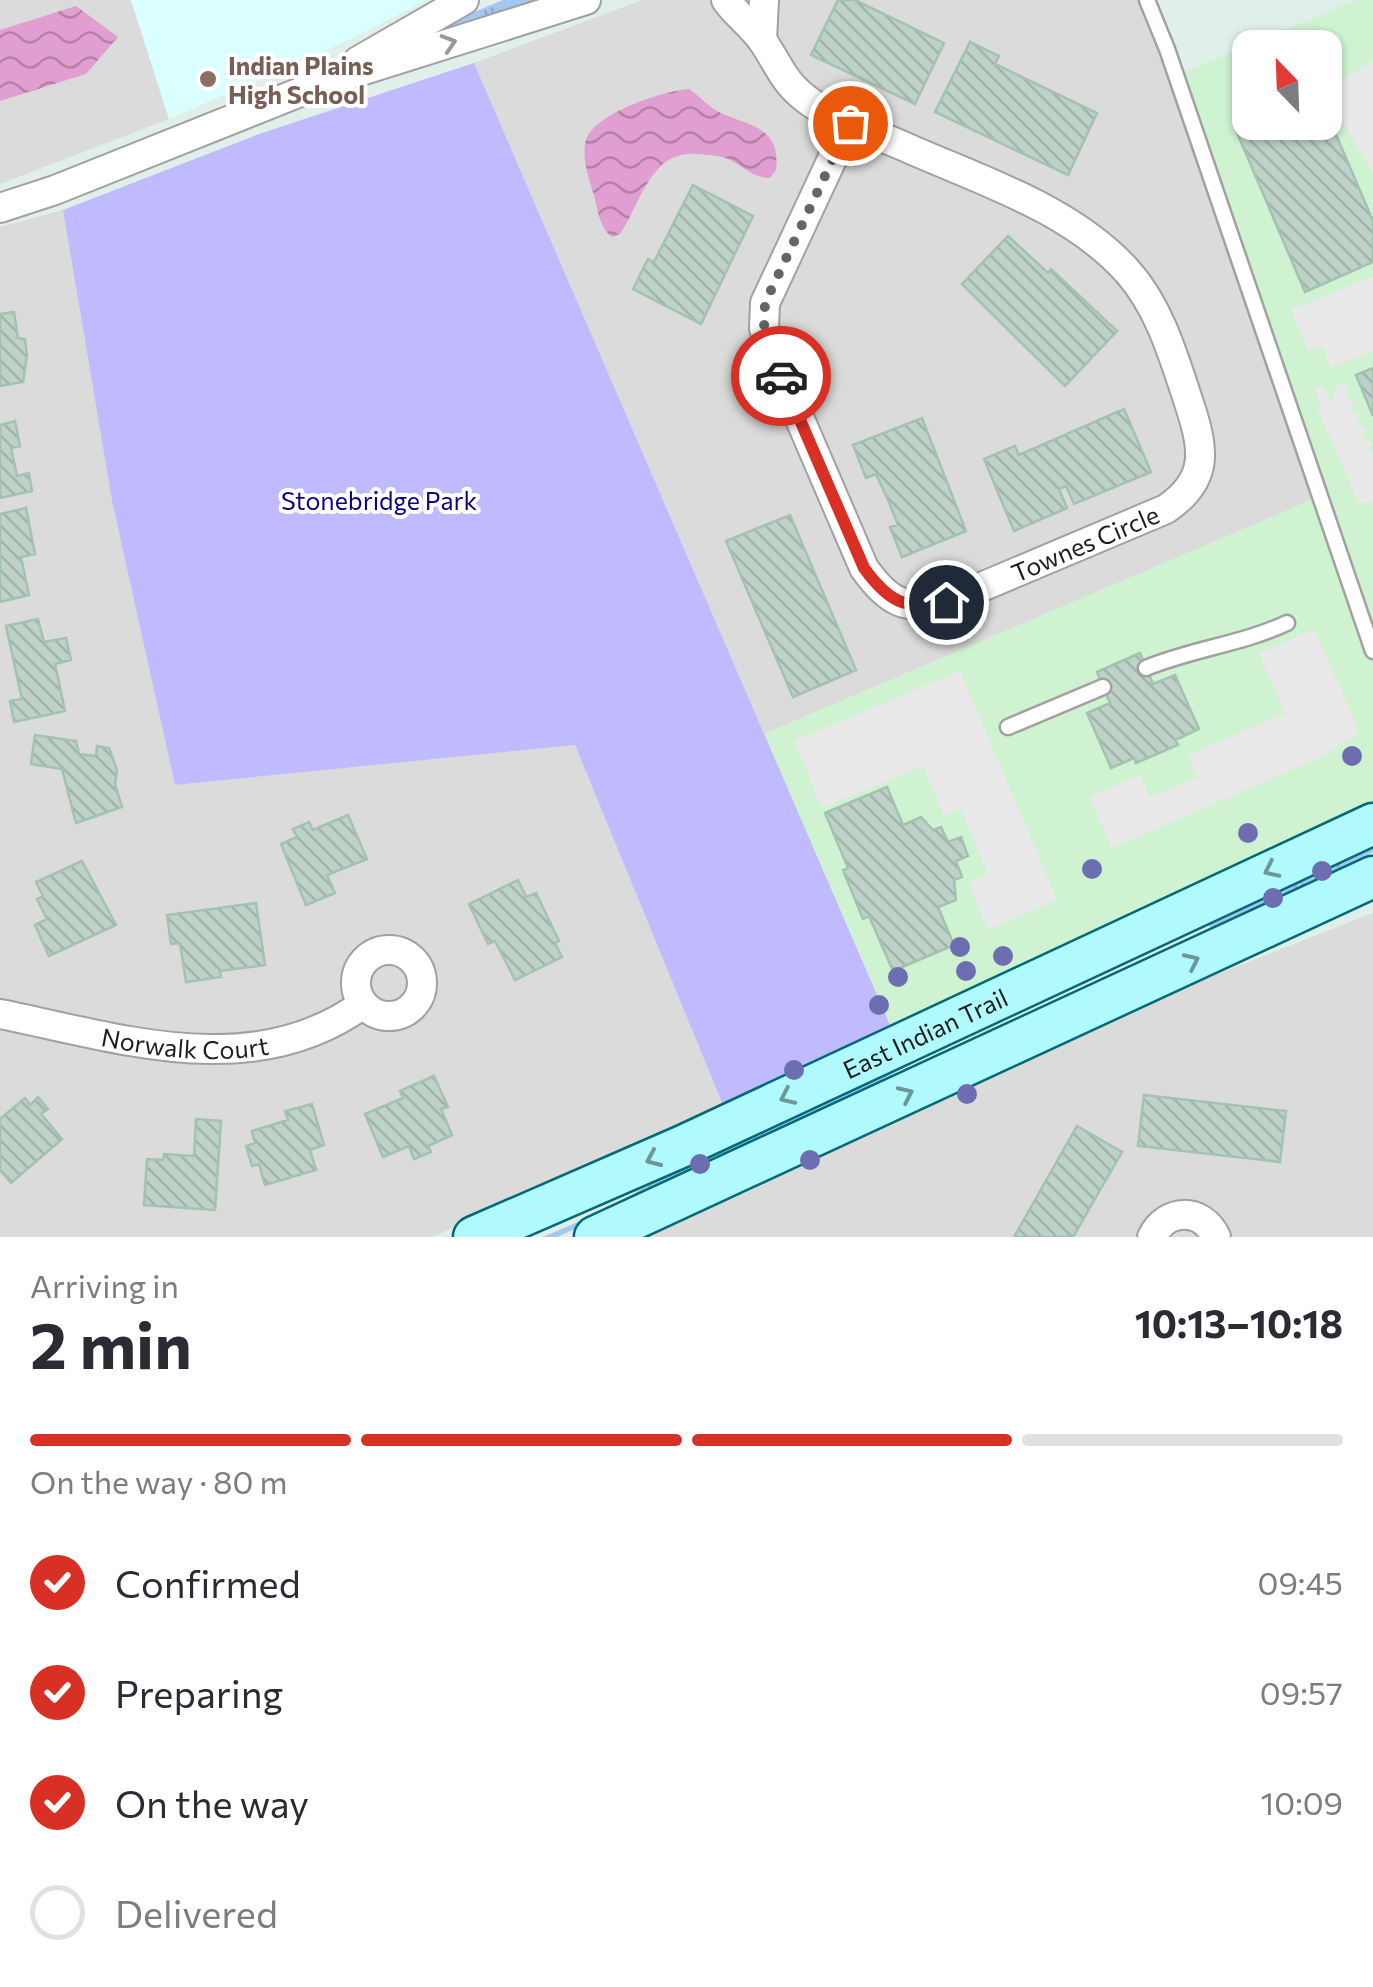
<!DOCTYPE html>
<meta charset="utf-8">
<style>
:root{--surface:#fff;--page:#f2f2f3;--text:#2b2b33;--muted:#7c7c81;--line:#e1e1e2;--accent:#d93025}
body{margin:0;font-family:Commissioner,sans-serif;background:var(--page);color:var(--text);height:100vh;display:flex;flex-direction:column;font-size:38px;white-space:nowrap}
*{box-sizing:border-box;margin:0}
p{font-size:32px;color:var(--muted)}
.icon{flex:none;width:55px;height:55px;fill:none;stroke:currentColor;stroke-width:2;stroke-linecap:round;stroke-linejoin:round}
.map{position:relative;height:1237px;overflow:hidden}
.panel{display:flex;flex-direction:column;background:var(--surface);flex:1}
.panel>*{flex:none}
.needle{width:65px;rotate:337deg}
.buttons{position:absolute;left:1232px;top:30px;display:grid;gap:20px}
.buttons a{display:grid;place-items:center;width:110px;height:110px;border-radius:20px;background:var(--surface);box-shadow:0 2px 8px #0004;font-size:50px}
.pin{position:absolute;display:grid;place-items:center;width:85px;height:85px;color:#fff;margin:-42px;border:5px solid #fff;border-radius:50%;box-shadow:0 2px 10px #0007}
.courier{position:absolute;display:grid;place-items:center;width:100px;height:100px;margin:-50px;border:8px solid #d93025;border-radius:50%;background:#fff;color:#222;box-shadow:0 2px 12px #0007}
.head em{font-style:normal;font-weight:700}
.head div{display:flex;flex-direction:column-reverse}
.head{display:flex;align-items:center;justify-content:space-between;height:170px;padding:0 30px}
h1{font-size:65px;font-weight:700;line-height:75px}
.bar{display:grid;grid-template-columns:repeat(4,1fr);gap:15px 10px;align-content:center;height:120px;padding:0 30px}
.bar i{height:12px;border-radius:8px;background:var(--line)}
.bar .current{background:var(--accent)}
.bar p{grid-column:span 4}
ol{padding:0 30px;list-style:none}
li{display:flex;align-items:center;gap:30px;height:110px}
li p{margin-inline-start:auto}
li .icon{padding:10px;border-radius:50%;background:var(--accent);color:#fff;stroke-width:4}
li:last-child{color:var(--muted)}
li i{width:55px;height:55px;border:5px solid var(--line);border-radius:50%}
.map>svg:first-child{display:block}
</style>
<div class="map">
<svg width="1373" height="1237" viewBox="0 0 1373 1237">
<defs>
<pattern id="grass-tufts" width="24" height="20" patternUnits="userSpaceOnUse" patternTransform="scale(2.5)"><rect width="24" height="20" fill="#a3c7ee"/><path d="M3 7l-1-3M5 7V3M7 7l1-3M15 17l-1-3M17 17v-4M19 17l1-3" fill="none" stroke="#8caacc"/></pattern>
<pattern id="water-waves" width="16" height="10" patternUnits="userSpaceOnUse" patternTransform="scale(2.5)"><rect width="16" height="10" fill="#e19ed1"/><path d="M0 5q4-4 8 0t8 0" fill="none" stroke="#b680a9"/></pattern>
<pattern id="building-back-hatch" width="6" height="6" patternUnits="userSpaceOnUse" patternTransform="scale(2.5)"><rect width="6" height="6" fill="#bed2c8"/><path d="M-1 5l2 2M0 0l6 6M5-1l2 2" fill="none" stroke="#a3b4ab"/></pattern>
</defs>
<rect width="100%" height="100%" fill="#e1efeb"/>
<path fill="#dadbda" d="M0,0H131L169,119L0,184Z
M642,0H1155L1184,72L1326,494L764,734L474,63Z
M63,210L112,501L175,785L575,745L725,1110L432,1237H0V227Z
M1373,913V1237H630L1103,1019Z"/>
<path fill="#cff2d0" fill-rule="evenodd" d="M1356,0H1373V809L893,1032L764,734L1325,494L1184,72ZM1250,48H1325V122H1250Z"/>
<path fill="#daffff" d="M131,0H426L351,39L169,119Z"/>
<path fill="url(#grass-tufts)" d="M503,0H555L413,52L408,40Z
M1373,840V852L1220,931L1210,928L1208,922Z
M954,1040L773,1140L557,1237H543L587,1218L760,1127Z"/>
<path fill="#c0bafe" d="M474,63L893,1032L725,1110L575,745L175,785L112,501L63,210L259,134Z"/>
<path fill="#e9e9e9" d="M1373,61V174L1325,90Z
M1373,276V351L1331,368L1322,346L1308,351L1291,310Z
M1339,383L1348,387L1345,397L1354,401L1350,411L1359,414L1356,424L1366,428L1362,439L1371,442L1368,451L1373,453V502L1359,504L1317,408L1321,403L1315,389L1323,386L1331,402Z
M1314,629L1360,733L1319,758L1112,848L1089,797L1140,775L1150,797L1197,777L1188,755L1285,713L1259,654Z
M960,671L1057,900L988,930L968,883L988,874L961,809L944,816L923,766L822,808L794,741Z"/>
<path fill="url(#water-waves)" d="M76,6L118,37L86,74L0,101V30Z
M689,89C700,96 709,108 721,113C749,126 781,126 776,170L770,178C752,178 744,166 728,159C718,155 707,155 697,154C650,150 641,204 620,234L612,237C599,227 598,210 594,195C589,179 581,157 586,140C595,113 663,91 689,89Z"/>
<path fill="url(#building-back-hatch)" stroke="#a3c2b1" stroke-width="2.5" d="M838,0H855L944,43L915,104L811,55Z
M970,42L999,56L995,64L1097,113L1068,175L935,112Z
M1325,109L1373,221V262L1305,292L1235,128L1250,122H1325Z
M693,185L753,216L701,324L633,289L648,259L654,262Z
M1008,236L1048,273L1051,269L1117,331L1065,386L962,284Z
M14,312L18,338L25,339L27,355L23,382L0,386V314Z
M1373,368V416L1356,375Z
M1124,409L1151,472L1074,504L1066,486L1059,489L1067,508L1014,531L984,459L1015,446L1019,455Z
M922,418L966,531L902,557L890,527L898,525L888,500L876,474L866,478L853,445Z
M15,421L20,446L11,448L17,476L29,473L32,491L0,498V425Z
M26,508L35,554L21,557L29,595L0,602V514Z
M790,515L856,670L793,697L726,541Z
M38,619L44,642L66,638L71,660L55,664L65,711L14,722L10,701L22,699L6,626Z
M1140,653L1153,684L1175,675L1199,729L1175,740L1178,745L1136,763L1134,758L1111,768L1087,713L1110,703L1097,672Z
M35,735L76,741L79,754L96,756L97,746L109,748L117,770L115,784L122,807L76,823L62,769L31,764Z
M887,787L903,825L921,817L933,830L941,827L948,842L961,837L968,856L956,861L962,877L954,880L956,900L938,907L954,945L893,971L869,916L863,919L843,870L848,868L825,813Z
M348,815L367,859L327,875L335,893L306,905L281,844L297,837L293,829L309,822L313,830Z
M82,861L116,925L49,956L35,925L47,919L37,899L43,896L36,882Z
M518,880L526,897L536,893L559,941L555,943L562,957L515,980L495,941L488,944L469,904Z
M256,903L265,965L220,971L221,977L186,982L180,943L171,944L167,915Z
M434,1076L448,1107L441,1109L452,1135L428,1146L431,1152L414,1159L409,1146L383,1157L365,1114L403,1098L400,1091Z
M1144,1095L1286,1111L1280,1162L1138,1146Z
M38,1097L48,1109L41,1114L62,1139L11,1183L0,1170V1119L25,1098L30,1105Z
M312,1104L324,1145L310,1150L316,1170L265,1185L259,1164L252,1166L246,1146L255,1143L252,1131L288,1120L285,1111Z
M196,1119L221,1121L215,1210L144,1205L147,1159L163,1160L164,1154L194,1156Z
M1077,1126L1122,1152L1073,1237H1014Z"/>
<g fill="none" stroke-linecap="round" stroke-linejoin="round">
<g stroke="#a1a1a1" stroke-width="19">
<path id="service" d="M1147,0L1167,49L1373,651
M1146,668C1192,649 1242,644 1287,623
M1008,727L1103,687"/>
</g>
<g stroke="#a1a1a1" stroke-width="32">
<g id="minor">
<path d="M726,0C736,14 751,25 762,40C780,66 783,84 813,104C840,122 874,133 903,146C979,180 1071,208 1128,272C1160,308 1174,358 1189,403C1204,449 1210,479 1166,509L946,602C905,611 888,602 864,568L771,352L764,328L765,303L849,123"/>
<path d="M762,40L764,0"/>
<path d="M358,61L464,0"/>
<path d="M0,208L55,190L323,83L586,0"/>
<circle cx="389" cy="983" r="33"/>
<path id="s1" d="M0,1014C119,1038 254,1084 363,1004"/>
<path d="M1152,1237C1166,1208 1202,1207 1216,1237"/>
</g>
</g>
<g stroke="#006a77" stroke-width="45">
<g id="secondary">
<path id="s2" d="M474,1237L683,1146L1373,824"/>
<path d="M595,1237L1373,877"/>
</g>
</g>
<use href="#service" stroke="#fff" stroke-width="14"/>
<use href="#minor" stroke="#fff" stroke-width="28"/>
<use href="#secondary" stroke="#b0fafe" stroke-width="40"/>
</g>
<g fill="#6d6db2">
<circle cx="1352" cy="756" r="10"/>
<circle cx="1248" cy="833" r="10"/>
<circle cx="1092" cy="869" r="10"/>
<circle cx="1322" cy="871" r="10"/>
<circle cx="1273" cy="898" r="10"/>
<circle cx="960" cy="947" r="10"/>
<circle cx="1003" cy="956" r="10"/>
<circle cx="966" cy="971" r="10"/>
<circle cx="898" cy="977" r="10"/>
<circle cx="879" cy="1005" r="10"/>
<circle cx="794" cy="1070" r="10"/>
<circle cx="967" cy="1094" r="10"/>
<circle cx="810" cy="1160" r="10"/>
<circle cx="700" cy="1164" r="10"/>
</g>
<defs><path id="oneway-chevron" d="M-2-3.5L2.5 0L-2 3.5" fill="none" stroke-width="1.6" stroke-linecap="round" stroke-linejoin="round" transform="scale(2.5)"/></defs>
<use stroke="#999" href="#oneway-chevron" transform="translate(449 43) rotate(-17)"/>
<g stroke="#6e9799">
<use href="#oneway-chevron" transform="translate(1271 870) rotate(155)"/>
<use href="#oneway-chevron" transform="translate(1192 961) rotate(-25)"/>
<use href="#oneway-chevron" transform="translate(906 1094) rotate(-25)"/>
<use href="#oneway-chevron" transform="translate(787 1097) rotate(155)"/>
<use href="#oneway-chevron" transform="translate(653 1159) rotate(156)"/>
</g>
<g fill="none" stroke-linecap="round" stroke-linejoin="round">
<path stroke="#626665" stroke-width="10" stroke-dasharray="0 18" d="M781,376L764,328L765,303L850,123"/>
<path stroke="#d93025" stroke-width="12" d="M781,376L864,568C888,601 905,611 946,602"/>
</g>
<circle fill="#8d6e63" stroke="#fff" stroke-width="4" cx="208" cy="79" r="10"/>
<g text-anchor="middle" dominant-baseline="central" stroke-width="8" stroke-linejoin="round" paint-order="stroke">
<g font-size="25" font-weight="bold" fill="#785e54" stroke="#fff" text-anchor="start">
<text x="228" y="65">Indian Plains<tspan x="228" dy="29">High School</tspan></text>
</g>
<g font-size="25" fill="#0e0383" stroke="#fff">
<text x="379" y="500">Stonebridge Park</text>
</g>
<g font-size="25" fill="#1d1d1d" stroke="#fff">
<text transform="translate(1085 543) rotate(-23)">Townes Circle</text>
<text stroke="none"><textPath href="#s2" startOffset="495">East Indian Trail</textPath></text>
<text stroke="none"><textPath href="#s1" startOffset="188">Norwalk Court</textPath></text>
</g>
</g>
</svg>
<div class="buttons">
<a><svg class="needle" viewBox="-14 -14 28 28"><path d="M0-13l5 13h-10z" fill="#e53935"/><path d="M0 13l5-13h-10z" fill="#7c7c81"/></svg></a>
</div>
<div class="pin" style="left:850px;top:123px;background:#ea580c"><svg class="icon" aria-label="bag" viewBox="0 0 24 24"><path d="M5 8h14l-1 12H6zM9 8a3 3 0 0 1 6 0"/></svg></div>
<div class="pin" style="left:946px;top:602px;background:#1f2937"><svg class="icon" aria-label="home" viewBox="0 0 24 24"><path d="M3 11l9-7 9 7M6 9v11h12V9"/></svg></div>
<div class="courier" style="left:781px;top:376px"><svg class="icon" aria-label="car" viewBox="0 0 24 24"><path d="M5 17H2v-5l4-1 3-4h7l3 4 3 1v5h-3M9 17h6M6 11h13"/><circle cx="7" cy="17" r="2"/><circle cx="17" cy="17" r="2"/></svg></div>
</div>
<section class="panel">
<div class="head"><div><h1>2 min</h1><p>Arriving in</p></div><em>10:13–10:18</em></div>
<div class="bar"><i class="current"></i><i class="current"></i><i class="current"></i><i></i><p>On the way · 80 m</p></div>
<ol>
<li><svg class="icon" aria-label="check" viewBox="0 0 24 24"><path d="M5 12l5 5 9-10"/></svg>Confirmed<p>09:45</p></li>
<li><svg class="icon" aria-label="check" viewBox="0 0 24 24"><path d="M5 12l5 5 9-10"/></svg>Preparing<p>09:57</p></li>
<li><svg class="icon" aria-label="check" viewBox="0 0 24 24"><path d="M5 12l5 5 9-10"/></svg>On the way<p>10:09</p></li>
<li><i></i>Delivered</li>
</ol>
</section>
